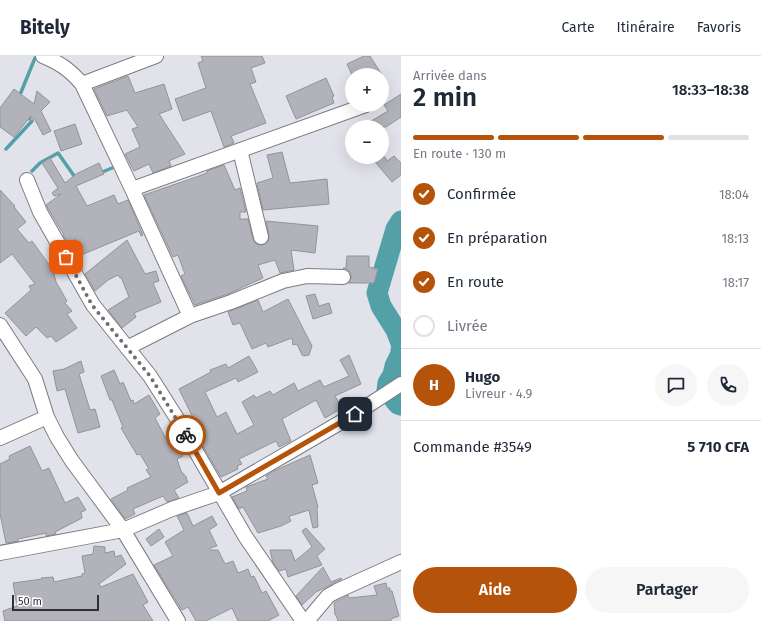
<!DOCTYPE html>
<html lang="fr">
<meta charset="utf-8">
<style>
:root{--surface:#fff;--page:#f6f6f7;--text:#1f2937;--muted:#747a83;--line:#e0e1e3;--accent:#b45309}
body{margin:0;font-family:"Fira Sans",sans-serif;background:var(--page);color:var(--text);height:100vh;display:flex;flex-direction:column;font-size:15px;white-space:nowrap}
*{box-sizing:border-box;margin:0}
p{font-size:13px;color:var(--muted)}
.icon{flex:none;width:22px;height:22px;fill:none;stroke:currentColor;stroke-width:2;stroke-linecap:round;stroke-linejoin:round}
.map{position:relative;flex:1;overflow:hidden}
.drawer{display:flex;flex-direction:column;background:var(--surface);width:360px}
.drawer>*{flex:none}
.controls{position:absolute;left:345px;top:12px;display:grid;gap:8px}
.controls a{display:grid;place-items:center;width:44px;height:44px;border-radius:50%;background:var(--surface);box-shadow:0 4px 16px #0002;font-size:20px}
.scale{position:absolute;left:12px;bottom:10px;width:87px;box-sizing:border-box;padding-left:4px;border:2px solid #303033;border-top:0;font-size:11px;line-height:14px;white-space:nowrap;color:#303033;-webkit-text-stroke:3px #fff;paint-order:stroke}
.pin{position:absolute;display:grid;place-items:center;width:34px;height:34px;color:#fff;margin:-17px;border-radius:8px;box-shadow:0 2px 6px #0006}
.courier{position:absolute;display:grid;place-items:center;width:40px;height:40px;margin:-20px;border:3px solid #b45309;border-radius:50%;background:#fff;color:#222;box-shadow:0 1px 5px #0007}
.head em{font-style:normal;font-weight:600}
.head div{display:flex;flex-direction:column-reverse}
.head{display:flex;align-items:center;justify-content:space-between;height:68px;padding:0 12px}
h1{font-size:26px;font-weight:600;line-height:30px}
.bar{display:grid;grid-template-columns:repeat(4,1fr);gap:6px 4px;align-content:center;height:48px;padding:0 12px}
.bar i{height:5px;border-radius:3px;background:var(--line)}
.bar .selected{background:var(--accent)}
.bar p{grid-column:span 4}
.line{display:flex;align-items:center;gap:10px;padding:0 12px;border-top:1px solid var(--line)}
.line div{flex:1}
.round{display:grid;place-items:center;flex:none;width:42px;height:42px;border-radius:21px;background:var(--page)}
ol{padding:0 12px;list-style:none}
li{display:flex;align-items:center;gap:12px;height:44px}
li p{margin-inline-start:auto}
li .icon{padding:4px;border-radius:50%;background:var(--accent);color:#fff;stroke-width:4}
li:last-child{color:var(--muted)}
li i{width:22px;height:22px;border:2px solid var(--line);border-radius:50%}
.action{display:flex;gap:8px;margin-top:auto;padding:8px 12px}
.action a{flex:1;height:46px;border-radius:24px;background:var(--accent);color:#fff;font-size:16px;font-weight:600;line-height:46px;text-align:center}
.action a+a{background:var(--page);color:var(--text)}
header{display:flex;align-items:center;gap:24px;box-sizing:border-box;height:56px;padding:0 20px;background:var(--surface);border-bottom:1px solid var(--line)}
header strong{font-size:19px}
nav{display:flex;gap:22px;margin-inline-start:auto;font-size:14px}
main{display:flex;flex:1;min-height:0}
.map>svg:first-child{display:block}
</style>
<header>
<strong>Bitely</strong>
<nav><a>Carte</a><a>Itinéraire</a><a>Favoris</a></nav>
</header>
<main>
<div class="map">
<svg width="401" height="565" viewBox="0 0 401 565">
<rect width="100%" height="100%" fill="#e2e3ea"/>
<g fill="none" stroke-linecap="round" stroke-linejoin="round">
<path stroke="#53a1a6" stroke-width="3.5" d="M19,41L35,2
M6,93L32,65L26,59
M32,115L40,107L58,97L77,124
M100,117L112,112"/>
<path stroke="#53a1a6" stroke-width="21" d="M401,165L396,173L377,237L381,250L396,274L401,287
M401,294V298L395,310L393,319L388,327L387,334L398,348L401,349"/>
</g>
<path fill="#b1b2ba" stroke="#93949b" d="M201,0H262L265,7L251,12L256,26L250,28L266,67L231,80L234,87L224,91L211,55L183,65L175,43L206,32L198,7L203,5Z
M364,0H370L382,19H352L347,8Z
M128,20L135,37L164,28L172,53L159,58L185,98L169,105L171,110L153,117L149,108L134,115L125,98L140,91L132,73L138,71L127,54L107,60L94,33Z
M326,22L334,40L332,41L334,47L296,63L286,40Z
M14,33L34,48L37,35L50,46L41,55L51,75L43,79L34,62L30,66L31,60L14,81L0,71V52Z
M401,38V61L386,71H361L388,55L384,49Z
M75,68L82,88L61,95L54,75Z
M282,96L290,127L327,123L329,148L263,154L257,127L273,122L267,99Z
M394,100L401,107V119L392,126L371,101H385L387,105Z
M50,102L65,127L76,118L99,107L104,118L76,130L87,150L114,139L118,148L128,144L143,179L141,180L139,175L81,199L75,183L68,187L63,179H64L46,149L61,138L54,140L52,137L58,132L42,107Z
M224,109L235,134L240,132L246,156H240V163H248L253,183L255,187L259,189H263L269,184V179L266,165L318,170L315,197L291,194L294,214L280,217L275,204L258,209L263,222L228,238L195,249L181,220L185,218L178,199L173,201L144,139L199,120L207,117V115Z
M0,134L15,150L14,151L26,166L17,173L29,187L32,185L53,214L56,226L67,245L65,247L72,255L67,258L77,272L56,286L51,280L47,282L36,271L26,280L5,257L31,234L29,230L35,228L12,198L0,207Z
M127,184L145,218L156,215L159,225L153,227L161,246L134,257L136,261L122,272L108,254L129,241L121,221L120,222L118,219L108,224L95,235L85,218Z
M347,200H369V211L378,213L374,227H348L351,222V217L348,214L343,212H346Z
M315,238L319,250L329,247L332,257L313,263L306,240Z
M288,243L312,290L309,299L304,300L302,299L297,288L293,289L292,282L268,291L266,287L252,293L240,267L233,269L228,256L258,244L263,256Z
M349,299L361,328L335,340L342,352L325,362L316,344L282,363L291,385L279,391L276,385L239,403L242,408L237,410L238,413L221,421L192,372L197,370L179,333L211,316L210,314L226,308L228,312L249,300L258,316L238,326L236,322L205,336L217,361L226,356L237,378L254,369L242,346L254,339L256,342L270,335L273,339L294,327L298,335L320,324L324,331L349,320L340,304Z
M81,305L84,316L79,318L90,354L95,353L100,371L78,377L65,333L57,335L53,315L64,313Z
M114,314L120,328L123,326L131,345L133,344L134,348L149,339L160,358L155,362L170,390L176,386L183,400L177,403L181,415L187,422H186L188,426L174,434L179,442L167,446L163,440L133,453L135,458L125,463L111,443L128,434L127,432L151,421L146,414L149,413L140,398L137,399L121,372L123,371L112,344H110L101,320Z
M30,390L42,415L49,412L65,447L78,441L86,454L81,456L82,462L55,476L56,478L46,480V477L18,483V485L6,487L0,458V408L10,403L9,400Z
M310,399L318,427L312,429L318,451L317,452L318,471L313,472L309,454L290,460L289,461L291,465L281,470L258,477L243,451L239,453L232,441L247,435L246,431L268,423L266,420L276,414Z
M187,457L193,470L212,460L217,469L209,474L217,490L210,492V494H218L225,508L233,505L238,517L248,513L251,521L254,520L262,537L266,535L279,559L268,565H238L232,552L206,565H196L188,551L182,554L154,509L173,500L165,486L184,474L177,460Z
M306,472L325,493L317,500L322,509L288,521L286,513L279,515L273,507L270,494H291L295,505L312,491L302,475Z
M159,473L164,481L151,490L146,483Z
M94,490L105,491V497L114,495L115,501L121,499L126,508L99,528L101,531L133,518L148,546L143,549L153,565H5L3,555L17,550L13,527L42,523L41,522L53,521L54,526L82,520V518L85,517L82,500L93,498Z
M323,511L331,526L341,522L342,523L316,536L302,549L296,540Z
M386,527L387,532H390V535H392L399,560L391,563V565H338L336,559H335L334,547L348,539L349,542L377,539L374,530Z"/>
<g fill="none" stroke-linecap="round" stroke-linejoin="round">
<g stroke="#7b7c83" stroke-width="16">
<path id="street" d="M43,0C60,7 70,14 82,28
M240,94L261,181
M27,124L40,156L93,249L150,320L176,361L245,480L303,565
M132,133L366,49
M190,260L231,246L283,225L307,220L343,221
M0,269L35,323L47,361L57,381L72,405L123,474L178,565
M127,292L190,260L132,133L82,28L156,0
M0,382L47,361
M0,497L123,474L172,453L219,437L355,358L401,328
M307,565L328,540L337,535L401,506"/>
</g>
<use href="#street" stroke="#fff" stroke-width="14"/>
</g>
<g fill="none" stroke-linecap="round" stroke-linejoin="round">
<path stroke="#6e6f73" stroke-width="4" stroke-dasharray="0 7.2" d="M66,201L92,249L150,320L186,379"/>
<path stroke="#b45309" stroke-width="5" d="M186,379L219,437L355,358"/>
</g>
</svg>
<div class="controls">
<a>+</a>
<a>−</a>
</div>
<div class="scale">50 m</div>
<div class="pin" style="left:66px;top:201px;background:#ea580c"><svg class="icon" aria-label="bag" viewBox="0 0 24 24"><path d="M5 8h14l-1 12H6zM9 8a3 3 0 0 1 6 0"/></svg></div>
<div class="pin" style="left:355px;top:358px;background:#1f2937"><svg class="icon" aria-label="home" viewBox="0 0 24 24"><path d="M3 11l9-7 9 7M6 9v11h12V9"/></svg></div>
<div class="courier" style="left:186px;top:379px"><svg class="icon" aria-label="bike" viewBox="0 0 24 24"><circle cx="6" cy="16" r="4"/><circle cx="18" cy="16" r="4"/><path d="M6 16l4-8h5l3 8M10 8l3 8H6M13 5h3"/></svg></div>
</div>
<section class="drawer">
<div class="head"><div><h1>2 min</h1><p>Arrivée dans</p></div><em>18:33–18:38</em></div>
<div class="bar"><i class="selected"></i><i class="selected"></i><i class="selected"></i><i></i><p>En route · 130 m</p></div>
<ol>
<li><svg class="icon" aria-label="check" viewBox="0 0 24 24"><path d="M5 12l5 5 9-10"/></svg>Confirmée<p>18:04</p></li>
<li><svg class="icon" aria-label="check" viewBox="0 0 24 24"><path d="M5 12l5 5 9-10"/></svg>En préparation<p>18:13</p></li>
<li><svg class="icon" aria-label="check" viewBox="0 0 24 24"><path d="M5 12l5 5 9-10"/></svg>En route<p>18:17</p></li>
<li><i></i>Livrée</li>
</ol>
<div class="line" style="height:72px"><b class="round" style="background:var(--accent);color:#fff">H</b><div><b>Hugo</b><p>Livreur · 4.9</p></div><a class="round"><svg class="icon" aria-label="chat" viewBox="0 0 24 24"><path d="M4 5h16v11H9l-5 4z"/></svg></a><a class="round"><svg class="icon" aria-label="phone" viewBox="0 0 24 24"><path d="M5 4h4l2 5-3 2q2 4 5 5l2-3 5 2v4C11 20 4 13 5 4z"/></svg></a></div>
<div class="line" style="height:52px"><div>Commande #3549</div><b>5 710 CFA</b></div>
<div class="action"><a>Aide</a><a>Partager</a></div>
</section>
</main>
